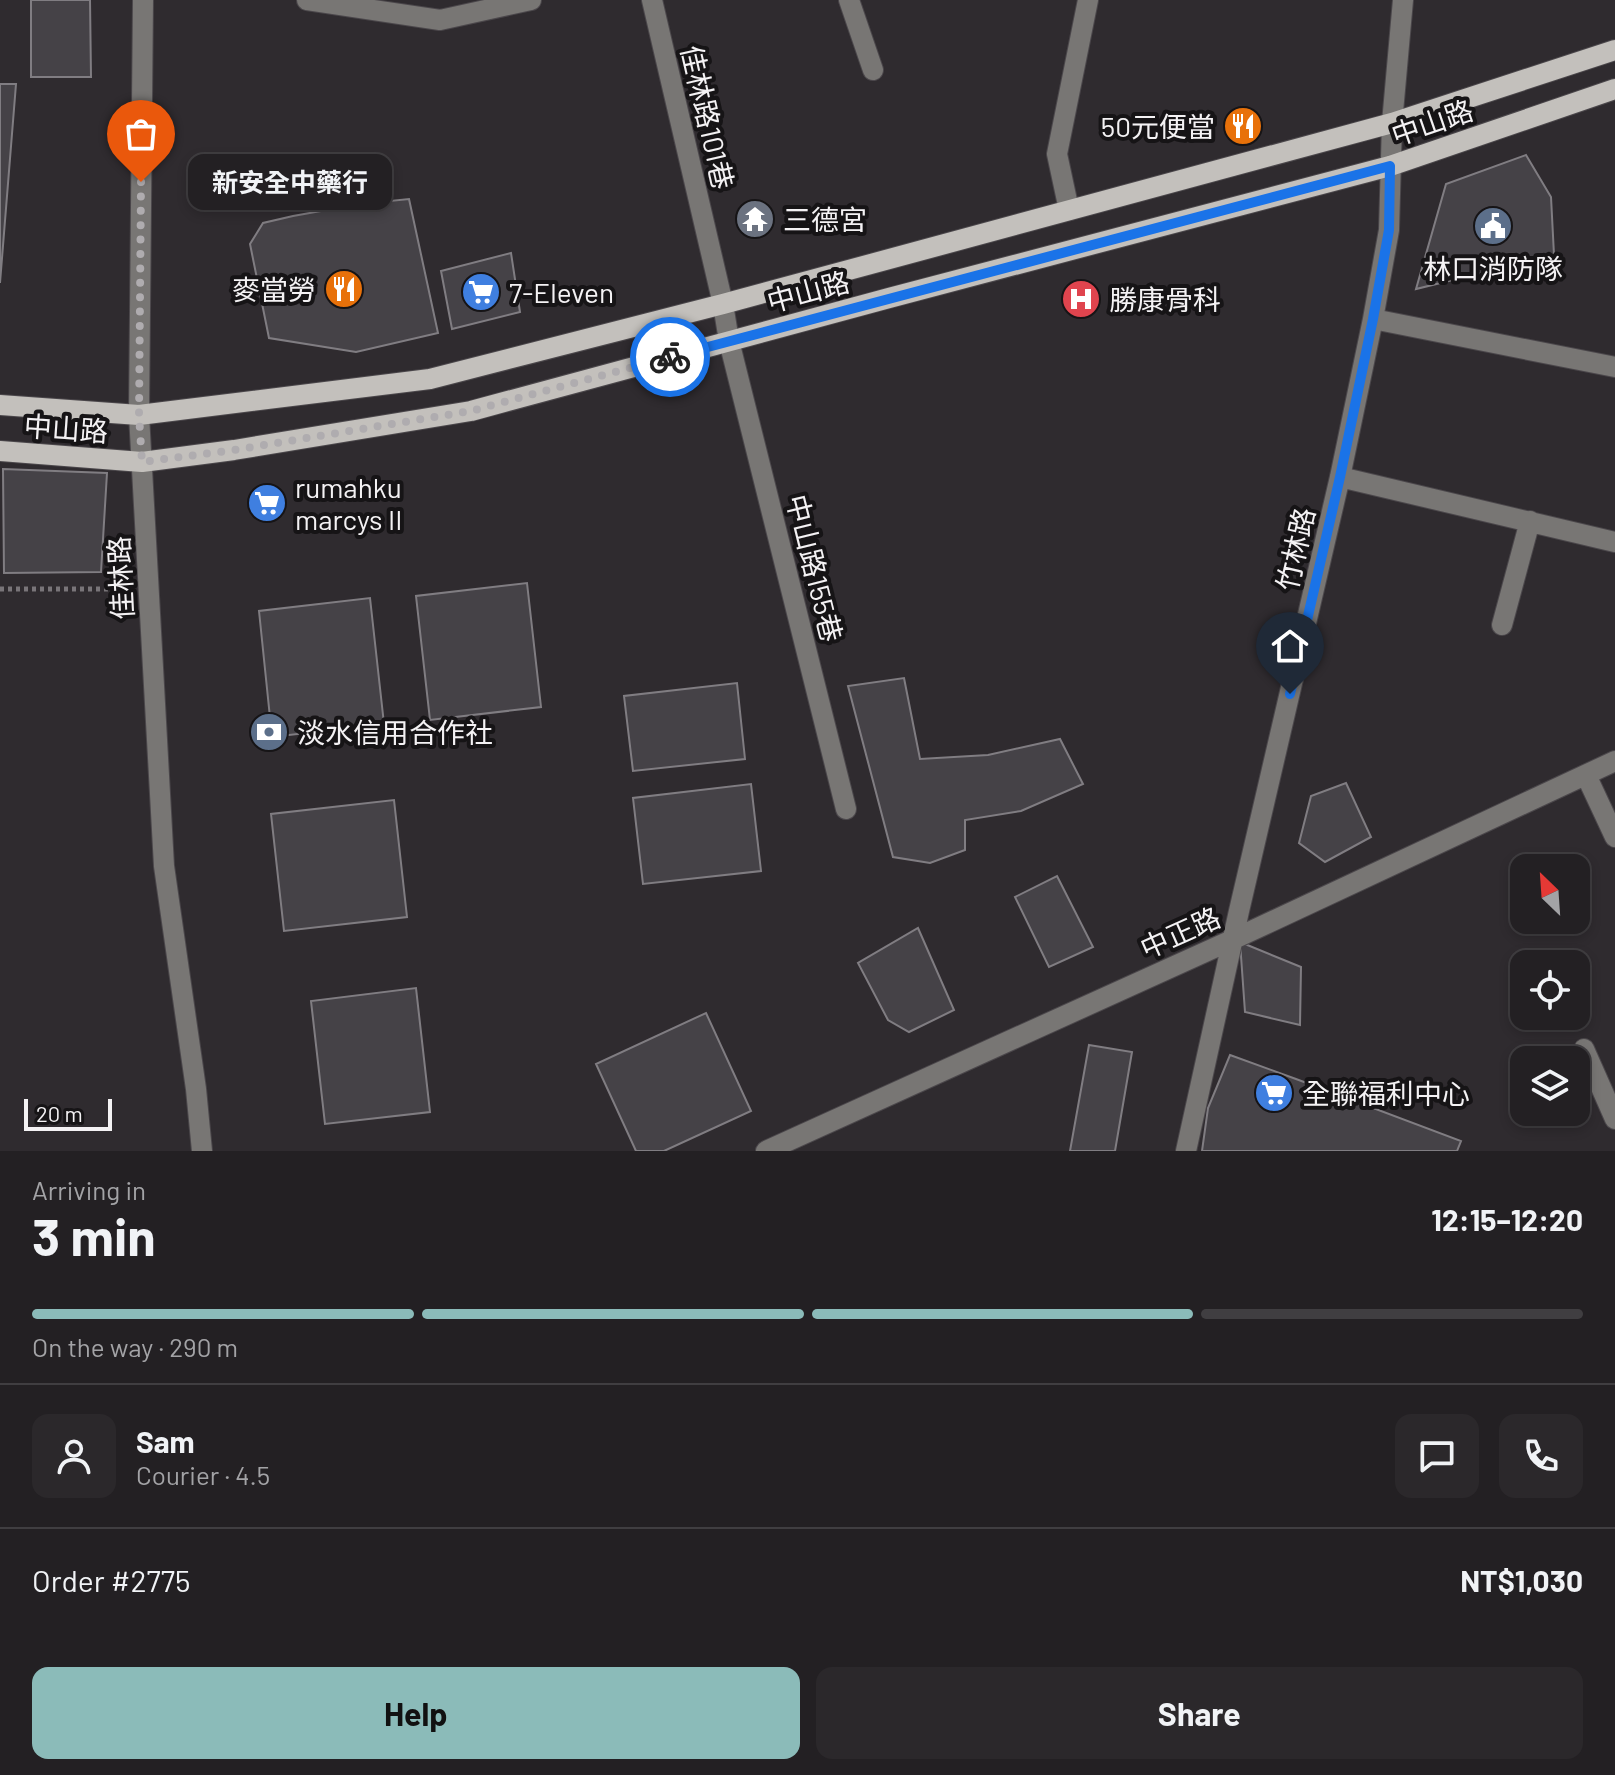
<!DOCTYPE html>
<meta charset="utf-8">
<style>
:root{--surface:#232023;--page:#2b282b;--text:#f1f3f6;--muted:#a3a3a6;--line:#403e41;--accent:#8bbbb9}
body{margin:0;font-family:Barlow,"Noto Sans TC",sans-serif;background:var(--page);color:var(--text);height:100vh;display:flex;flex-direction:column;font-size:30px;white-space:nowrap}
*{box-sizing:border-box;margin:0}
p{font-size:26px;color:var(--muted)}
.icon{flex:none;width:44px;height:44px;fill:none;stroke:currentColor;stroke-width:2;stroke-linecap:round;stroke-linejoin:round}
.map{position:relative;height:1151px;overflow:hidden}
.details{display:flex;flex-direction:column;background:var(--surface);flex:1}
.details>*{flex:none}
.needle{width:52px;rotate:335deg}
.buttons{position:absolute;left:1510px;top:854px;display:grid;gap:16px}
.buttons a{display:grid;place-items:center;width:80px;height:80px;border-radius:16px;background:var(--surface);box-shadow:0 4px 12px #0003,0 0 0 2px var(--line);font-size:40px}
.scale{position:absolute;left:24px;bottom:20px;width:88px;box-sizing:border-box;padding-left:8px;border:4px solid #f4f2f4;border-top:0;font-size:22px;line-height:28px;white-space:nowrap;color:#f4f2f4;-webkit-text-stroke:6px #161416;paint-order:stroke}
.pin{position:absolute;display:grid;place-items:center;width:68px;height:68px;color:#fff;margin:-82px -34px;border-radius:50% 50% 50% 0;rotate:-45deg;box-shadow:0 0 8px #0007}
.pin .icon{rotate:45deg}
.courier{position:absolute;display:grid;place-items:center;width:80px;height:80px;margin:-40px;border:6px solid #1a73e8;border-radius:50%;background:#fff;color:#222;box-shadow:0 2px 10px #0007}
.bubble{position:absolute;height:56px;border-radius:16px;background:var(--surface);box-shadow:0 4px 12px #0003,0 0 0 2px var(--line);font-size:26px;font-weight:700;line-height:56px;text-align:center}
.headline em{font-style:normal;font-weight:700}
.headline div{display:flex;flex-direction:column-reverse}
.headline{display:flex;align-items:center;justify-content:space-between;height:136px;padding:0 32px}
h1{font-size:52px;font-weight:700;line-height:60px}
.bar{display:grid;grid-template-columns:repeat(4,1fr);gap:12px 8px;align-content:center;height:96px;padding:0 32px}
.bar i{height:10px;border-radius:6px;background:var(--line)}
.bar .current{background:var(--accent)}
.bar p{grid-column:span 4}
.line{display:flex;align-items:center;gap:20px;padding:0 32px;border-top:2px solid var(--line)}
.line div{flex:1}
.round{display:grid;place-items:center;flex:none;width:84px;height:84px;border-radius:16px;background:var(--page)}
.action{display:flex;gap:16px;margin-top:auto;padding:16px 32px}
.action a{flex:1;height:92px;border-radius:16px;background:var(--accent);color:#111;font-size:32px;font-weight:700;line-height:92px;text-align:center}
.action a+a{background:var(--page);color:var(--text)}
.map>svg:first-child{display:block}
</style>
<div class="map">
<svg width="1615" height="1151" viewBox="0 0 1615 1151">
<rect width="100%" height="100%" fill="#2f2b2f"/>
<path fill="#454247" stroke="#807d82" stroke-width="2" d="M31,0H90L91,77H31Z
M0,84H16L0,283Z
M1526,155L1551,197L1554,255L1416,289L1446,184Z
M409,199L438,333L356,352L269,338L250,244L263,223L293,216L360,204Z
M511,253L520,312L452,329L441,271Z
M3,469L107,473L101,572L4,573Z
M527,583L541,707L430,720L416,596Z
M370,598L384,724L272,737L259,611Z
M904,678L920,759L988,755L1060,739L1083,784L1021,811L965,820V850L930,863L893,857L848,686Z
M737,683L745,759L633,771L624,696Z
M1346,783L1371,837L1325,862L1299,843L1311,796Z
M751,784L761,871L643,884L633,798Z
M394,800L407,917L284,931L271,814Z
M1057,876L1093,947L1049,967L1015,897Z
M918,928L954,1010L909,1032L888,1020L858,963Z
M1240,942L1301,967L1300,1025L1245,1012Z
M416,988L430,1112L325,1124L311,1001Z
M706,1013L751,1111L664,1151H636L596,1064Z
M1089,1045L1132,1052L1115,1151H1070Z
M1230,1055L1296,1079L1461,1141L1457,1151H1202L1208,1108Z"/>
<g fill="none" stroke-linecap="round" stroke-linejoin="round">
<g stroke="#4b474b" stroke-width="22">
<path id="minor" d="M143,0L139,415L164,866L196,1089L202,1151
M307,0L440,20L531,0
M652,0L723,304L729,341L846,809
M849,0L873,70
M1069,210L1057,154L1088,0
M1373,319L1615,367
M1340,477L1615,542
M1502,625L1530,521
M1586,775L1615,837
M1584,1049L1615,1119
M766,1151L1234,939L1615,761
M1186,1151L1239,911L1340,477L1373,319L1389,230L1392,123L1403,0"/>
</g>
<g stroke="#4b474b" stroke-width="22">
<path id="major" d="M0,405L139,415L430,379L723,304L1392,123L1615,50
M0,451L142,462L234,450L471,411L889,298L1390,166L1615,89"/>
</g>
<path stroke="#797579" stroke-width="5" stroke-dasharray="4 4" stroke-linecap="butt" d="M0,589H127"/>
<use href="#minor" stroke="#787674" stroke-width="20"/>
<use href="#major" stroke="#c3c0bc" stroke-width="20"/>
</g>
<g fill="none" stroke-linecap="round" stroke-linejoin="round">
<path stroke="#afacaf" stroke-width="8" stroke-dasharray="0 14.4" d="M141,182L139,415L142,462L234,450L471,411L670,357"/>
<path stroke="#1a73e8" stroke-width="10" d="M670,357L1390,166L1389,230L1373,319L1340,477L1290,694"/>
</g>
<defs>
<g id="restaurant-disc" transform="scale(2)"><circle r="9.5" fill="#e8710a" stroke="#161416"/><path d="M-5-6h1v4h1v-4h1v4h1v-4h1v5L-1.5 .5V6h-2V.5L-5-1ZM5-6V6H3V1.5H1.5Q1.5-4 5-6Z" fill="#fff"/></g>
<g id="temple-disc" transform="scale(2)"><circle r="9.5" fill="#6b7280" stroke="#161416"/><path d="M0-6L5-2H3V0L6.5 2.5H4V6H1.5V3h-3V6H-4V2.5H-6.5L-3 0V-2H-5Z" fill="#fff"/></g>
<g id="civic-disc" transform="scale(2)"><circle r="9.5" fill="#5c6f8a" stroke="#161416"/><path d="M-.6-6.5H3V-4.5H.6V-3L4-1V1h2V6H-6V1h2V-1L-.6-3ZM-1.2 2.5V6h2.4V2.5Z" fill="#fff"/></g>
<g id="supermarket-disc" transform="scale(2)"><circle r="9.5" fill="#3f7fe0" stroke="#161416"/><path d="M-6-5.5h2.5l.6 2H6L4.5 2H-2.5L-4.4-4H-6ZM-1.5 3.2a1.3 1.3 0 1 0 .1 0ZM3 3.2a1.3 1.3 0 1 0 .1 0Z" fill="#fff"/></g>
<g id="hospital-disc" transform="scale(2)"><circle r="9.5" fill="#e0444e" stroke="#161416"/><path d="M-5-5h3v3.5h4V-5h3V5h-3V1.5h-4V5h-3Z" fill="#fff"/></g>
<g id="bank-disc" transform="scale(2)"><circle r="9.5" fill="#5c6f8a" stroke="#161416"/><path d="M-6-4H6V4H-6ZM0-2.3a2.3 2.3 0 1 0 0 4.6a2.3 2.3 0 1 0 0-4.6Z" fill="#fff"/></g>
</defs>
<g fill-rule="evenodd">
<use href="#restaurant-disc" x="1243" y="126"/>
<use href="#temple-disc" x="755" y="219"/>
<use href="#civic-disc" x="1493" y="226"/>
<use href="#restaurant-disc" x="344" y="289"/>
<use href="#supermarket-disc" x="481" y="292"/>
<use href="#hospital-disc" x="1081" y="299"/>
<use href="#supermarket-disc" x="267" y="503"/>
<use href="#bank-disc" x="269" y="732"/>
<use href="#supermarket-disc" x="1274" y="1093"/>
</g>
<g text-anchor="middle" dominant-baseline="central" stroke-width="8" stroke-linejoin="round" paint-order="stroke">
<g font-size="28" fill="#f4f2f4" stroke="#161416">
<text transform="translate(708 117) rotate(77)">佳林路101巷</text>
<text transform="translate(1432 122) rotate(-19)">中山路</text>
<text transform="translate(808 291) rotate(-15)">中山路</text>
<text transform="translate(66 428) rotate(4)">中山路</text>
<text transform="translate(1295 549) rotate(-77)">竹林路</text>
<text transform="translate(815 568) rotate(76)">中山路155巷</text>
<text transform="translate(120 578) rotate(-93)">佳林路</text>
<text transform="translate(1180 932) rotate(-24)">中正路</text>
</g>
<g font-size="28" fill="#f4f2f4" stroke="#161416" text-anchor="start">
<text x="1215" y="126" text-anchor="end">50元便當</text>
<text x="783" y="219">三德宮</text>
<text x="1493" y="268" text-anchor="middle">林口消防隊</text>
<text x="316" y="289" text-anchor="end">麥當勞</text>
<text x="509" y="292">7-Eleven</text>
<text x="1109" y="299">勝康骨科</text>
<text x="295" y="487">rumahku<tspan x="295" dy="32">marcys II</tspan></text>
<text x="297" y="732">淡水信用合作社</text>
<text x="1302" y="1093">全聯福利中心</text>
</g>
</g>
</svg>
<div class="buttons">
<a><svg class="needle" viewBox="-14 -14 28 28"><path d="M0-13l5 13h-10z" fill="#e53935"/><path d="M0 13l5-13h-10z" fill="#a3a3a6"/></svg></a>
<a><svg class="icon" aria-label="locate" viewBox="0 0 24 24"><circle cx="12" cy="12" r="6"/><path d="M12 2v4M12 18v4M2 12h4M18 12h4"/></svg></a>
<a><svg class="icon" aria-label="layers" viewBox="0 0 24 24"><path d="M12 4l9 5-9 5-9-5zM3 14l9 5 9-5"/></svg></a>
</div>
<div class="scale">20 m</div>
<div class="pin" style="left:141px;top:182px;background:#ea580c"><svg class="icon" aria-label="bag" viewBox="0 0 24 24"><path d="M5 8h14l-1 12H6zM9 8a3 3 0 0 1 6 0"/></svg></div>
<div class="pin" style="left:1290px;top:694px;background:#1f2937"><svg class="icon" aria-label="home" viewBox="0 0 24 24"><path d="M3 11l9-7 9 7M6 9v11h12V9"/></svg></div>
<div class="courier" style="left:670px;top:357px"><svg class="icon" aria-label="bike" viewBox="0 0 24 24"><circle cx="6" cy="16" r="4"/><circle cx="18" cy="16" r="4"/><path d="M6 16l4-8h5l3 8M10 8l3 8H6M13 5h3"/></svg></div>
<div class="bubble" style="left:188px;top:154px;width:204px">新安全中藥行</div>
</div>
<section class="details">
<div class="headline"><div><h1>3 min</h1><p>Arriving in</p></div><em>12:15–12:20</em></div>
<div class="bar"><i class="current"></i><i class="current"></i><i class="current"></i><i></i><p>On the way · 290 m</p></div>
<div class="line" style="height:144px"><a class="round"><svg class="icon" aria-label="person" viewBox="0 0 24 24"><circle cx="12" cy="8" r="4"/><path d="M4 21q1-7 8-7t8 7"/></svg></a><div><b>Sam</b><p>Courier · 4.5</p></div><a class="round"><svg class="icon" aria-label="chat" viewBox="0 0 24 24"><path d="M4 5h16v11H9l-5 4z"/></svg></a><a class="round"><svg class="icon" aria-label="phone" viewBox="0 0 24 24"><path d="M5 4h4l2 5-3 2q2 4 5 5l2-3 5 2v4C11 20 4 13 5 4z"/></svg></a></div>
<div class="line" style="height:104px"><div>Order #2775</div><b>NT$1,030</b></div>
<div class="action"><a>Help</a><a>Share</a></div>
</section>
